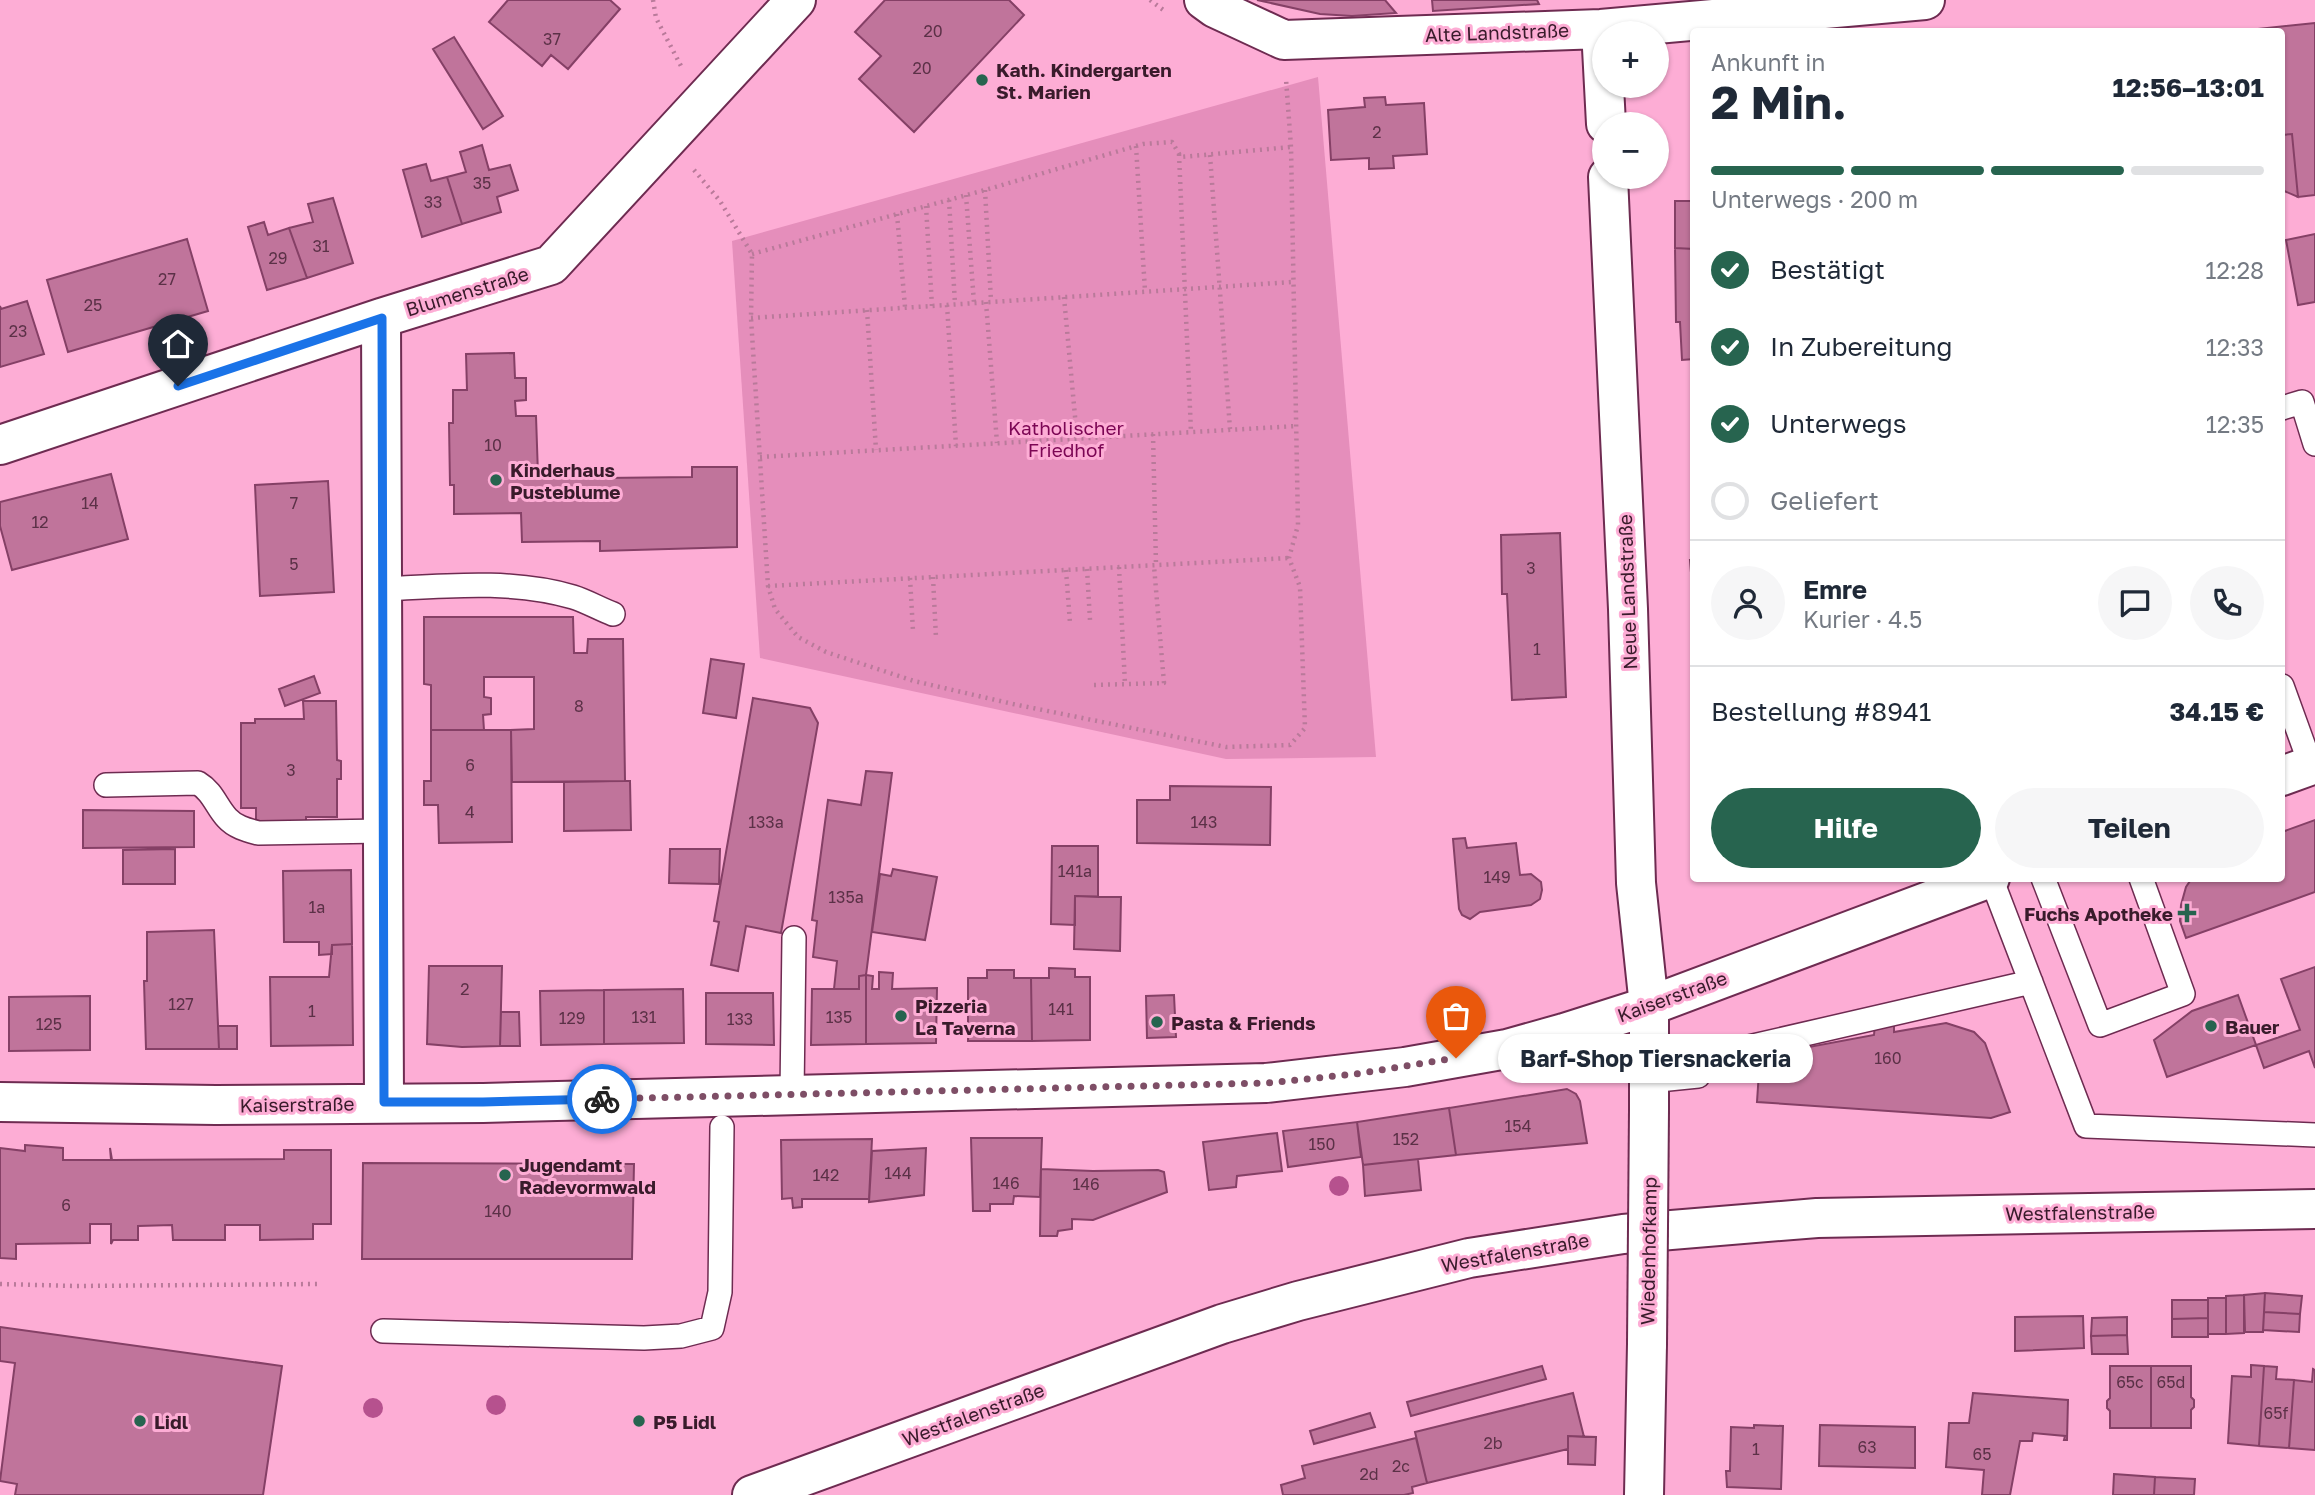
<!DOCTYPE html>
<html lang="de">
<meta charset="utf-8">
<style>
:root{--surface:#fff;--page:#f6f6f7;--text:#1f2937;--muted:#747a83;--line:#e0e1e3;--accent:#27644f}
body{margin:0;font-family:"Golos Text",sans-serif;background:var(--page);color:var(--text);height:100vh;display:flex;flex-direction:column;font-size:26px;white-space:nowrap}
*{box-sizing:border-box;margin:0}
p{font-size:23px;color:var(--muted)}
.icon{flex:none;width:38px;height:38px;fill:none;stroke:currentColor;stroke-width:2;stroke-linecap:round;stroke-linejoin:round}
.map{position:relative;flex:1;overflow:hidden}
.sheet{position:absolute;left:1690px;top:28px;width:595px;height:854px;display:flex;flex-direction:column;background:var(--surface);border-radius:7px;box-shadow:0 2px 5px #0004}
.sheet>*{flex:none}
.tools{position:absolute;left:1592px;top:21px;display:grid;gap:14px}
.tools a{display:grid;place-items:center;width:77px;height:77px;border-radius:50%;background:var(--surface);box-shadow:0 2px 5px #0004;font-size:35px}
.pin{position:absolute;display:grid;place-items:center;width:60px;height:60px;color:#fff;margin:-72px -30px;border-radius:50% 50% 50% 0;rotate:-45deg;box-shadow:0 0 7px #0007}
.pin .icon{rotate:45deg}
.courier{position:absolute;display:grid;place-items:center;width:70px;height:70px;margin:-35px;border:5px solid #1a73e8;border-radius:50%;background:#fff;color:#222;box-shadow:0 2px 9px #0007}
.bubble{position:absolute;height:49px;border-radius:24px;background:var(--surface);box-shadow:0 2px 5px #0004;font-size:23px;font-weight:700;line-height:49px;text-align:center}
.head em{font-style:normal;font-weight:700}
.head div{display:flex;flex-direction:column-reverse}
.head{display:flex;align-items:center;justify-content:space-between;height:119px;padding:0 21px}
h1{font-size:46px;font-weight:700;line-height:52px}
.bar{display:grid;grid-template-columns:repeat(4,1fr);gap:10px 7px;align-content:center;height:84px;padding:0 21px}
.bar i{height:9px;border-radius:5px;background:var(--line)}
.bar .selected{background:var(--accent)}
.bar p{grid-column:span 4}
.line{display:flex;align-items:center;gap:18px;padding:0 21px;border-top:2px solid var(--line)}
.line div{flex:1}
.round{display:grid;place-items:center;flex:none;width:74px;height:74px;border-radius:37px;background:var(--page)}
ol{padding:0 21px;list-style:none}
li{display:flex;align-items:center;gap:21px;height:77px}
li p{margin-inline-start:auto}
li .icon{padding:7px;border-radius:50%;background:var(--accent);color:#fff;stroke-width:4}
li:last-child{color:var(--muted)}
li i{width:38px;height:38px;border:4px solid var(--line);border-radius:50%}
.action{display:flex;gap:14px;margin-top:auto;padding:14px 21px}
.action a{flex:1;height:80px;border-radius:42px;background:var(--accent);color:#fff;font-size:28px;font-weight:700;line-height:80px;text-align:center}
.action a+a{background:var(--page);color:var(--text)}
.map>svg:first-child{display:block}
</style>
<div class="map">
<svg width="2315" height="1495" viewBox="0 0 2315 1495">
<rect width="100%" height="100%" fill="#fdadd5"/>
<path fill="#e58ebb" d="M1318,77L1376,757L1226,759L760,658L732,241Z"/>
<path fill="#c0749b" stroke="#854066" stroke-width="2" d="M508,0H610L620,9L568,69L551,55L542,66L489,22Z
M885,0H1009L1024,15L914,132L859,79L881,56L855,32Z
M1257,0H1385L1396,13L1352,16L1320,14Z
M1432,0H1537L1539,4L1433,11Z
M2315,23V195L2298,197L2292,134L2282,135V32H2230Z
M454,37L503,116L483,129L433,49Z
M1385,97L1386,105L1424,103L1427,154L1393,156L1394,168L1369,169V158L1331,160L1328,110L1365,107L1364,98Z
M2292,134L2298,197L2282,190V135Z
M482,145L489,170L510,165L518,190L497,197L501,212L462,224L447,177L466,172L460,152Z
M426,164L431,181L447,177L462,224L422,237L403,170Z
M333,198L353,263L307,278L289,228L313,222L308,204Z
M1675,201H1694V249L1675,248Z
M264,222L268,235L289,228L307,278L267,290L248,227Z
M2315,234V302L2298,305L2286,240Z
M187,239L208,311L68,352L47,280Z
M1675,248L1694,249V359L1682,360L1680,322H1676Z
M27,301L44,354L0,367V306L1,309Z
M514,353L515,378H526V400L515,401L516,416H536L538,475L603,474V478L692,477V467H737V547L600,551V541L522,542L521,513L454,514V485H450L449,423H453V390H467L466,354Z
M111,474L128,539L12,570L0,526V502Z
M328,481L334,592L260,596L255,485Z
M1560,533L1566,697L1512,700L1507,594H1502L1501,535Z
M1690,560H1694V598H1693Z
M424,617H573L574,653H587L588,639H623L625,781L512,782L511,730L534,729V677H484V697L491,698V714L483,715L484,730H431V685L424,684Z
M711,659L744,664L736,718L703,713Z
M314,676L320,693L285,706L279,689Z
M753,698L810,708L818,723L781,933L746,926L738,971L711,965L719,922L714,921Z
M303,701H336L337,760L341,761V779H337V817H306V821H256V808H241V723H255V719H304Z
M431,730H511L512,842L439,843L438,805H424V781H431Z
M866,771L892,773L866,975L859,976V989H834L837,961L813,957L817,921L812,920L828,800L861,805Z
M625,781H630L631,830L564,831V782Z
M1170,786L1271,787L1270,845L1137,843V800H1170Z
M83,810L194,811V847L83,848Z
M2315,820V892L2186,938L2180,921L2181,905L2186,887L2192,878H2282V832Z
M1465,838L1467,848L1516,843L1520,875L1531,874L1541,882L1542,890L1540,899L1531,905L1480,912L1470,919L1462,915L1459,909L1453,839Z
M1052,846H1098V897L1075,896V925L1051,924Z
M175,849V884H123V850Z
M670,849H720L719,884L669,883Z
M893,869L937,877L925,940L872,932L880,874L891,876Z
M351,870L352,944L332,945V954L319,955V942H284L283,871Z
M1075,896L1121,897L1120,951L1074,949Z
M214,930L219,1049H146L144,981H147V932Z
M352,944L353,1045L271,1046L270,977H329L332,945Z
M429,966H502L500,1046L462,1047L427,1044Z
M2315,967V1068L2309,1051L2264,1068L2256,1045L2300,1030L2281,979Z
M1049,968L1075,969V977H1090V1040L1032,1041L1031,978H1049Z
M987,970H1014V978H1031L1032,1041H968V978H987Z
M879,972L893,973L892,989L937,988L936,1043L866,1044V975L873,976L872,989H879Z
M866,975V1044L811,1045L812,989H859V976Z
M683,989L684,1043L604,1044V990Z
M604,990V1044L541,1045L540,991Z
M706,993H773L774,1045L706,1044Z
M1174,995L1176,1037L1147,1038L1146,996Z
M2238,995L2256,1045L2167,1077L2154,1040L2192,1011Z
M90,996V1050L9,1051V997Z
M501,1012H519L520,1046H500Z
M1946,1023L1974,1032L1985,1043L2010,1112L1991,1118L1757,1102L1760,1056L1874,1035L1875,1024L1894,1025V1032Z
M218,1026H237V1049H219Z
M1567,1089L1576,1094L1580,1101L1587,1143L1456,1155L1449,1108Z
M1449,1108L1456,1155L1363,1165L1357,1122Z
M1357,1122L1361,1157L1288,1167L1283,1131Z
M1277,1133L1282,1171L1237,1176L1236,1187L1209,1190L1203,1142Z
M971,1138H1042L1040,1197L1014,1196L1013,1204H990V1211H973Z
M872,1139L869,1199H802V1207L793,1208L792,1198L782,1199L781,1140Z
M25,1145L63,1148V1160H111L110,1148L112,1160L284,1159V1150H331V1224H313V1239L260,1240V1225H225V1240H173L172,1225L138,1226V1240H113L111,1244V1224H90V1243L16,1244V1259L0,1258V1148L25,1151Z
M926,1148L924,1195L869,1202L872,1151Z
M1418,1159L1421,1190L1365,1196L1363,1165Z
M363,1163L634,1164L632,1259H362Z
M1041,1169L1093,1171L1158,1170L1164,1172L1167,1192L1093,1220L1072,1219V1229L1058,1231L1057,1236H1040Z
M2265,1293L2302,1296L2300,1314L2264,1312Z
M2265,1293L2263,1332H2245L2244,1295Z
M2244,1295V1333L2226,1334V1296Z
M2208,1298H2226V1334H2208Z
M2172,1300H2208V1318L2172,1319Z
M2264,1312L2300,1314L2299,1332L2263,1330Z
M2083,1316L2084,1348L2015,1351V1317Z
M2127,1317V1335L2091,1336L2092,1318Z
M2208,1318V1337H2172V1319Z
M0,1327L282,1366L263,1495H15L17,1484L0,1481L15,1363L0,1361Z
M2127,1335L2128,1354H2092L2091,1336Z
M2251,1365L2264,1366L2259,1446L2228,1443L2232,1376L2251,1377Z
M1542,1366L1546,1379L1411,1416L1407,1402Z
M2110,1366H2151V1428H2110V1411L2107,1408V1401L2110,1398Z
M2151,1366H2191V1397L2194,1400V1407L2191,1410V1428H2151Z
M2264,1366L2277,1367L2276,1379L2294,1380L2289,1448L2259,1446Z
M2313,1369L2315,1370V1450L2289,1448L2294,1380L2312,1382Z
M1573,1393L1584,1437L1568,1436V1449L1427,1483L1415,1432Z
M1973,1393L2068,1400L2067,1440H2064L2065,1436L2033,1433L2032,1441H2020L2010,1495H1982L1984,1470L1946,1467L1949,1423H1969Z
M1370,1413L1375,1427L1314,1444L1310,1431Z
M1754,1425L1783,1426L1781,1489L1727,1487L1726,1471H1730L1731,1427L1754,1428Z
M1820,1425L1915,1427V1468L1819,1466Z
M1568,1436L1596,1437L1595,1465L1568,1464Z
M1416,1438L1427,1483L1412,1487L1413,1493L1404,1495H1283L1281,1485L1305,1478L1302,1466Z
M2114,1474L2155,1477L2154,1495H2113Z
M2155,1477L2195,1479L2194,1495H2154Z"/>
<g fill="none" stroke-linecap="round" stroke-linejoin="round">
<g stroke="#6e2b51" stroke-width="26">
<path id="service" d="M2282,408L2302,402L2315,444
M382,589C444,586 512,579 573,597C586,601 600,609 613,614
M2282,686L2311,766
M106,785L198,783C213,792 216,806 227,818C235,827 247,830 258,833L383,831
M1991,878L2086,1126L2315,1135
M2043,878L2100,1025L2183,994L2141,878
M1649,1081L1698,1076L1705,1057L2031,982
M792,1094L794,938
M383,1331L644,1338L681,1336L712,1328L720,1292L722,1127"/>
</g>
<g stroke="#6e2b51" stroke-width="42">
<path id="minor" d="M1204,0L1215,8L1284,40L1601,29L1925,0
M1601,29L1606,124
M1608,177L1628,609L1636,883L1649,1006V1110
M381,318L384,1102
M0,445L381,318L551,265L796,0
M2282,776L2315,764
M0,1102L216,1105L483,1103L1266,1083L1405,1067L1507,1049L1564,1033L1649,1006L1990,878
M1644,1495L1647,1344"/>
</g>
<g stroke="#6e2b51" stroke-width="42">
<path id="primary" d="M752,1495L1222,1324L1298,1301L1469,1258L1623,1234L1817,1218L2315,1209"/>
</g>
<path stroke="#b97a9a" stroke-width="4.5" stroke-dasharray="2 5" stroke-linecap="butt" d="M653,0L656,18L681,66
M1150,0L1166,12
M1136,146L1145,291
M1179,154L1191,432
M1210,155L1230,429
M694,170L720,201L752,254L751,318L768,586L775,609L798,637L826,652L914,681L1013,704L1226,747L1290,745L1305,728L1300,587L1289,558L1298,525L1291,147L1286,79
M985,190L991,301
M966,195L974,303
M949,200L955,304
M926,206L932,306
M897,214L905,307
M752,254L985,190L1143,144L1172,142L1181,157L1291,147
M1064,297L1077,438
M986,302L997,443
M947,305L956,446
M867,310L876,450
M751,318L1292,282
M1153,434L1156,565
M760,457L1297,426
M1119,567L1125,684
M1087,569L1090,620
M1066,570L1070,623
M933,577L936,638
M910,578L913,631
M768,586L1289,558
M1094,685L1164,683L1154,566
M1581,1072L1603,1074L1608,1080
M0,1284L76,1286L317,1284"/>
<use href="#service" stroke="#fff" stroke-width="23"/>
<use href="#minor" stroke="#fff" stroke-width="38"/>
<use href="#primary" stroke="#fff" stroke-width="38"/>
<g stroke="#6e2b51" stroke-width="42" stroke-linecap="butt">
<path id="minor-bridge" d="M1647,1344L1649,1110"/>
</g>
<use href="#minor-bridge" stroke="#fff" stroke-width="38"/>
</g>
<g fill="#b6518e">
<circle cx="1339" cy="1186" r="10"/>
<circle cx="496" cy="1405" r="10"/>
<circle cx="373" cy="1408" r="10"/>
</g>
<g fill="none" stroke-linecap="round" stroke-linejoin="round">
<path stroke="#7e4e66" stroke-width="7" stroke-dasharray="0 12.6" d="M602,1099L1266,1083L1356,1074L1456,1058"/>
<path stroke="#1a73e8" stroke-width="9" d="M178,386L382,318L384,1102H483L602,1099"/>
</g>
<g fill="#27644f" stroke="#fdadd5" stroke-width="2.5">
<circle cx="982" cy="80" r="7"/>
<circle cx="496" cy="480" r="7"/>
<path d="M2183.5 902.5h7v7h7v7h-7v7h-7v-7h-7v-7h7z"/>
<circle cx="901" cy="1016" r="7"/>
<circle cx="1157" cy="1022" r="7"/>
<circle cx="2211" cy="1026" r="7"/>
<circle cx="505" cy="1175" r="7"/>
<circle cx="140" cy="1421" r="7"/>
<circle cx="639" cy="1421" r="7"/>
</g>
<g text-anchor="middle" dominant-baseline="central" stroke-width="6" stroke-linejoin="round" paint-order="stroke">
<g font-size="16" fill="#5b3147">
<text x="933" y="31">20</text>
<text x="552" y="39">37</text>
<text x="922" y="68">20</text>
<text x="1377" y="132">2</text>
<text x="482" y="183">35</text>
<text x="433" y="202">33</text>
<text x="321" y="246">31</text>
<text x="278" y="258">29</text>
<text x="167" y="279">27</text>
<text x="93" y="305">25</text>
<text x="18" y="331">23</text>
<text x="493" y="445">10</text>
<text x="90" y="503">14</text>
<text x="294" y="503">7</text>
<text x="40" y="522">12</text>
<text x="294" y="564">5</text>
<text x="1531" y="568">3</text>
<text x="1537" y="649">1</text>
<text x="579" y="706">8</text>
<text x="470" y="765">6</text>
<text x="291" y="770">3</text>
<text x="470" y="812">4</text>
<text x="766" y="822">133a</text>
<text x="1204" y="822">143</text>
<text x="1075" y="871">141a</text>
<text x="1497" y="877">149</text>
<text x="846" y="897">135a</text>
<text x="317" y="907">1a</text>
<text x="465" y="989">2</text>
<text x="181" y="1004">127</text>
<text x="1061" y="1009">141</text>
<text x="312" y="1011">1</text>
<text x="644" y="1017">131</text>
<text x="839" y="1017">135</text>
<text x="572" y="1018">129</text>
<text x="740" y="1019">133</text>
<text x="49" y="1024">125</text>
<text x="1888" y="1058">160</text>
<text x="1518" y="1126">154</text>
<text x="1406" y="1139">152</text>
<text x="1322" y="1144">150</text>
<text x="898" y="1173">144</text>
<text x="826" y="1175">142</text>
<text x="1006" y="1183">146</text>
<text x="1086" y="1184">146</text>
<text x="66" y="1205">6</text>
<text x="498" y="1211">140</text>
<text x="2130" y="1382">65c</text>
<text x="2171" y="1382">65d</text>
<text x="2276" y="1413">65f</text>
<text x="1493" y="1443">2b</text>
<text x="1867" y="1447">63</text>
<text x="1756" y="1449">1</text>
<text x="1982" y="1454">65</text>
<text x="1401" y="1466">2c</text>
<text x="1369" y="1474">2d</text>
</g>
<g font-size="19" fill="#391b2b" stroke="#fdadd5">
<text transform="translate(1497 32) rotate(-2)">Alte Landstraße</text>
<text transform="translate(467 291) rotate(-17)">Blumenstraße</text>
<text transform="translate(1627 592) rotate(-92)">Neue Landstraße</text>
<text transform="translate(1672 996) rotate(-20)">Kaiserstraße</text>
<text transform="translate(297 1104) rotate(-1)">Kaiserstraße</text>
<text transform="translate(2080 1212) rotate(-1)">Westfalenstraße</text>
<text transform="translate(1648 1251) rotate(-89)">Wiedenhofkamp</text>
<text transform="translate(1515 1252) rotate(-10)">Westfalenstraße</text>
<text transform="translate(973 1414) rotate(-20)">Westfalenstraße</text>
</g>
<g font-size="19" font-weight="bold" fill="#391b2b" stroke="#fdadd5" text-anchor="start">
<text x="996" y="69">Kath. Kindergarten<tspan x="996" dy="22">St. Marien</tspan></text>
<text x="510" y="469">Kinderhaus<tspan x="510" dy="22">Pusteblume</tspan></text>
<text x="2173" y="913" text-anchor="end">Fuchs Apotheke</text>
<text x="915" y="1005">Pizzeria<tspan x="915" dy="22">La Taverna</tspan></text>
<text x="1171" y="1022">Pasta &amp; Friends</text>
<text x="2225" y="1026">Bauer</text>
<text x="519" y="1164">Jugendamt<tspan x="519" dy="22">Radevormwald</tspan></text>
<text x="154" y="1421">Lidl</text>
<text x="653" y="1421">P5 Lidl</text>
</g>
<g font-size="19" fill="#7c0654" stroke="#fdadd5">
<text x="1066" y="427">Katholischer<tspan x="1066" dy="22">Friedhof</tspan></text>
</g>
</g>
</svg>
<div class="tools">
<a>+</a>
<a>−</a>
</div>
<div class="pin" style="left:1456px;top:1058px;background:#ea580c"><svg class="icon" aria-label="bag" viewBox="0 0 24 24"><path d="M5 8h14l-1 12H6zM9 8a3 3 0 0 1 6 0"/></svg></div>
<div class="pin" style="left:178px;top:386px;background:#1f2937"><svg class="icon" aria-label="home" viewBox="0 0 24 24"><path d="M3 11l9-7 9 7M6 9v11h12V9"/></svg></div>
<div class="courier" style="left:602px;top:1099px"><svg class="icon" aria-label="bike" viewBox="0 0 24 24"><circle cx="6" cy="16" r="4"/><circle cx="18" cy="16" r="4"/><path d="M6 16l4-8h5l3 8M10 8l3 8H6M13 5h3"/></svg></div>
<div class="bubble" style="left:1498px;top:1034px;width:315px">Barf-Shop Tiersnackeria</div>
<section class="sheet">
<div class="head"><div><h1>2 Min.</h1><p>Ankunft in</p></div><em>12:56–13:01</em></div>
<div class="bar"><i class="selected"></i><i class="selected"></i><i class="selected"></i><i></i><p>Unterwegs · 200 m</p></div>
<ol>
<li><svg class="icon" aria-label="check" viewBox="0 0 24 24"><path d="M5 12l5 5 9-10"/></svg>Bestätigt<p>12:28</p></li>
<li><svg class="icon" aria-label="check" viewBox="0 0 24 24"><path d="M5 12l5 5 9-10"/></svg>In Zubereitung<p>12:33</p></li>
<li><svg class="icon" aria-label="check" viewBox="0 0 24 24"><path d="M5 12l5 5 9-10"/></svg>Unterwegs<p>12:35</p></li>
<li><i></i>Geliefert</li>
</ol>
<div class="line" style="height:126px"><a class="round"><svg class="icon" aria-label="person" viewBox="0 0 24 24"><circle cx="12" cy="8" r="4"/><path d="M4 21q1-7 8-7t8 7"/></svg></a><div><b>Emre</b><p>Kurier · 4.5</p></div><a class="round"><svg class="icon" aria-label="chat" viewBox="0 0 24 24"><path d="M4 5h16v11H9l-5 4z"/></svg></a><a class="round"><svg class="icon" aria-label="phone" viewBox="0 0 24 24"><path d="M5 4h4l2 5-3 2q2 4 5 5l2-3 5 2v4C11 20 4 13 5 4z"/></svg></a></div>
<div class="line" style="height:91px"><div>Bestellung #8941</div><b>34.15 €</b></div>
<div class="action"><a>Hilfe</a><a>Teilen</a></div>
</section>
</div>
